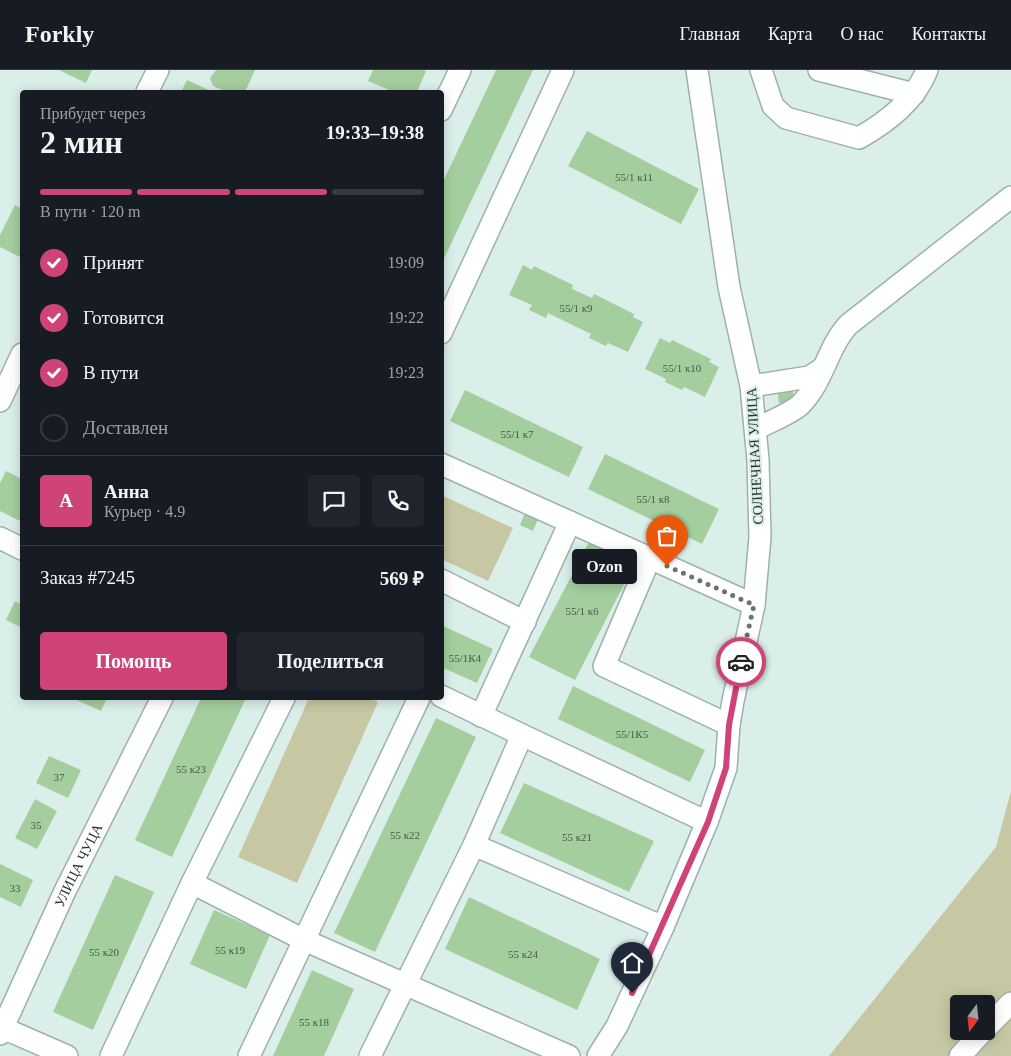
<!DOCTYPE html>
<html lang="ru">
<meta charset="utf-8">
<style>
:root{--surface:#171b24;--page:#20242c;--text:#f1f3f6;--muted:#9ea1a6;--line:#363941;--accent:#cf4477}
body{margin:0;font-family:Georgia,serif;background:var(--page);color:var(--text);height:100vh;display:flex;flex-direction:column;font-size:19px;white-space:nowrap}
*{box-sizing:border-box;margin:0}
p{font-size:16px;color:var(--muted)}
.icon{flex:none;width:28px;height:28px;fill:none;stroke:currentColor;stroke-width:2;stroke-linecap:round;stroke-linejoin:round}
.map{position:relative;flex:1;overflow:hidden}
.details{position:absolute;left:20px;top:20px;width:424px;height:610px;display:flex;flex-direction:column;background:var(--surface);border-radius:5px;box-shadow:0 2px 12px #0003}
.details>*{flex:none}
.needle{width:32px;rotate:195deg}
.controls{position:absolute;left:950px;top:925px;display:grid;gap:10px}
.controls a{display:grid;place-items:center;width:45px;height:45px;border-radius:5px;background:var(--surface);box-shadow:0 2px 12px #0003;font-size:25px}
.pin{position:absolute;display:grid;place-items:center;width:42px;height:42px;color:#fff;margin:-51px -21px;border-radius:50% 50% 50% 0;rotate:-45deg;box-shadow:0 0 5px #0007}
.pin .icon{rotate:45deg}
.courier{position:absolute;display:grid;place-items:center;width:50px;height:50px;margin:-25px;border:4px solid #cf4477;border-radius:50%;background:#fff;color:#222;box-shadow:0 1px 6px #0007}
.bubble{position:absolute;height:35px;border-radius:5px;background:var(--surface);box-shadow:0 2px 12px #0003;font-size:16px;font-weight:800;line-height:35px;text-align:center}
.overview em{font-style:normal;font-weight:800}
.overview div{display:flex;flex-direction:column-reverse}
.overview{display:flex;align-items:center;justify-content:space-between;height:85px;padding:0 20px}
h1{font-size:32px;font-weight:800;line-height:38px}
.bar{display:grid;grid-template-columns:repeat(4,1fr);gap:8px 5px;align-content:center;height:60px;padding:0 20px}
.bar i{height:6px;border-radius:4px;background:var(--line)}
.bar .on{background:var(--accent)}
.bar p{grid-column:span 4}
.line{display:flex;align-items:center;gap:12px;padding:0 20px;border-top:1px solid var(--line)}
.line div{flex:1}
.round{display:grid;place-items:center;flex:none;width:52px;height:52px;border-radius:5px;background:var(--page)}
ol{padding:0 20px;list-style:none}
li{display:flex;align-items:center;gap:15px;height:55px}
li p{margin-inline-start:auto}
li .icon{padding:5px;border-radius:50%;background:var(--accent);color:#fff;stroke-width:4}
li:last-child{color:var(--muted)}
li i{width:28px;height:28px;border:2px solid var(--line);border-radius:50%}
.primary-button{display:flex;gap:10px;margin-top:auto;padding:10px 20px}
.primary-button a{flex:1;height:58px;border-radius:5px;background:var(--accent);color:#fff;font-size:20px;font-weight:800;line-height:58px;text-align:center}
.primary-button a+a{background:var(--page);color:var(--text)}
header{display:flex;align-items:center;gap:30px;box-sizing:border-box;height:70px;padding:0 25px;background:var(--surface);border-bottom:1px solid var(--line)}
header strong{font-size:24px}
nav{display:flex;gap:28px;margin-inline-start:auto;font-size:18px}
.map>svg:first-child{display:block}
</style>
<header>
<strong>Forkly</strong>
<nav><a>Главная</a><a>Карта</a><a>О нас</a><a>Контакты</a></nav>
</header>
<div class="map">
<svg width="1011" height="986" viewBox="0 0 1011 986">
<rect width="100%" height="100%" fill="#daefe9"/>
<path fill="#c7c7a3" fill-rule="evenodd" d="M441,425L513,458L488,511L441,489Z
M309,628H369L378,632L297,813L238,787Z
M1011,721V986H829L996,777ZM959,934H986V961H959Z"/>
<path fill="#a4ce9e" d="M59,0H92L86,13Z
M216,0H255L245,22H227L213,16L210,8Z
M373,0H424L426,1L417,22H394L368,11Z
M496,0H533L441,195V116Z
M187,10L213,22H181Z
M587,61L699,119L681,154L568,96Z
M15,135L22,139V188L0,177V165Z
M523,195L532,200L534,196L573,215L572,219L592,228L594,224L634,244L633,247L643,252L628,282L608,273L606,276L589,268L591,264L548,243L546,248L529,240L532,235L509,225Z
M660,268L670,273L672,270L711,289L709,292L719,297L705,327L684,317L682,320L665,312L666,309L645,299Z
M792,317L795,331L779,333L777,319Z
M465,320L583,377L569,407L450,351Z
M605,384L719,439L702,474L588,419Z
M6,401L22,409V452L0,441V413Z
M525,443L538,449L533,461L520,455Z
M589,472L634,495L575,610L529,587Z
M15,531L22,535V558L6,550Z
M441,555L493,579L477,613L441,597Z
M573,616L705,680L690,712L558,649Z
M72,628H107L101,641Z
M201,628H246L172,787L135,770Z
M436,648L476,667L375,882L334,863Z
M49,686L81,700L68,728L36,713Z
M524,713L654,771L629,822L500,763Z
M35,729L57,741L37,779L15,768Z
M0,794L33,810L21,837L0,827Z
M115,805L154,822L93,960L53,942Z
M469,827L600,889L577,940L445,879Z
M214,840L270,865L246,919L190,894Z
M312,900L354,919L324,986H273Z"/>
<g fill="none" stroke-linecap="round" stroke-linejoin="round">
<g stroke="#9db1ab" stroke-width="24">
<g id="minor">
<path d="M761,0L773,36L786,48L859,68C887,52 915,31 927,0"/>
<path d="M819,0L914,24"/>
<path d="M147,22L158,0"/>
<path d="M441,40L460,0"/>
<path d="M441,263L563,0"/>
<path d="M751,316L809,307L823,298"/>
<path d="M0,331L22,284"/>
<path d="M756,359C769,352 790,344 800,335C823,313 827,278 848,255L1011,127"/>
<path d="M441,394L754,535"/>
<path d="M0,468L22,479"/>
<path d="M650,488L604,596L729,655"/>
<path d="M441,510L525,552"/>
<path d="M481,646L570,452"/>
<path d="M522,665L707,752"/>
<path d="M474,775L663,857"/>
<path d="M192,813L284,628"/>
<path d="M3,958L67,986"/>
<path d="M986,958L1011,933"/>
<path id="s1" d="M0,964L65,821L162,628"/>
<path d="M111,986L192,813L304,870L569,986"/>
<path d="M249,986L419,628"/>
<path d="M370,986L474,775L522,665L441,626"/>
<path d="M598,986L617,956L663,857L707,752L726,698L729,655L733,631L754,535L760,467L758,390L751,316L729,217L697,0"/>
<path d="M960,986L983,961"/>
</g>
</g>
<use href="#minor" stroke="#fff" stroke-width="21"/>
</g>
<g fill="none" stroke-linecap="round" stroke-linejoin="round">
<path stroke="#687471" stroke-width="5" stroke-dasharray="0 9" d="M667,496L754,535L741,592"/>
<path stroke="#cf4477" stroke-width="6" d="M632,923L708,752L726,698L729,655L741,592"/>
</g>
<g text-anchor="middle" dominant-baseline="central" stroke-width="4" stroke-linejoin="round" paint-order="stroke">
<g font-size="11" fill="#48594c">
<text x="634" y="107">55/1 к11</text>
<text x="576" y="238">55/1 к9</text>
<text x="682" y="298">55/1 к10</text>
<text x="517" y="364">55/1 к7</text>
<text x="653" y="429">55/1 к8</text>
<text x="582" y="541">55/1 к6</text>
<text x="465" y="588">55/1К4</text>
<text x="632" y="664">55/1К5</text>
<text x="191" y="699">55 к23</text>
<text x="59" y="707">37</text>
<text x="36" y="755">35</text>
<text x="405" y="765">55 к22</text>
<text x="577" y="767">55 к21</text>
<text x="15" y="818">33</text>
<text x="230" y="880">55 к19</text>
<text x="104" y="882">55 к20</text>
<text x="523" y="884">55 к24</text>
<text x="314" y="952">55 к18</text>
</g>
<g font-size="14" fill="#2a3230" stroke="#daefe9">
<text transform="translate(755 386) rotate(-93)">СОЛНЕЧНАЯ УЛИЦА</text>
<text stroke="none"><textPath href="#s1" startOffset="186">УЛИЦА ЧУЦА</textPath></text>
</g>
</g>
</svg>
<div class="controls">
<a><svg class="needle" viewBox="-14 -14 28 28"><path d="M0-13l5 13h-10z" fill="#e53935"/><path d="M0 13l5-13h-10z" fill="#9ea1a6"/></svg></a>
</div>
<div class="pin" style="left:667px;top:496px;background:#ea580c"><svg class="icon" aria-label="bag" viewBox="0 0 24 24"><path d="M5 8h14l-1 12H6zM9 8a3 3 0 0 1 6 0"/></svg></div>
<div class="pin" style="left:632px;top:923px;background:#1f2937"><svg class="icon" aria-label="home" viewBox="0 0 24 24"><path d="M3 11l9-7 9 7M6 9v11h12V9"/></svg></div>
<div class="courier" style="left:741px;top:592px"><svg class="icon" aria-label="car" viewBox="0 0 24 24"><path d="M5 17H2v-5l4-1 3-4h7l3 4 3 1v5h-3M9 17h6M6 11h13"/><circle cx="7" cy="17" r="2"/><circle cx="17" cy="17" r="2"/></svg></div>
<div class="bubble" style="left:572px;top:479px;width:65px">Ozon</div>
<section class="details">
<div class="overview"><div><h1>2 мин</h1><p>Прибудет через</p></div><em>19:33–19:38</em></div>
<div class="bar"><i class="on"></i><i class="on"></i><i class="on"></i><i></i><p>В пути · 120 m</p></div>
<ol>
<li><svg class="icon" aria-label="check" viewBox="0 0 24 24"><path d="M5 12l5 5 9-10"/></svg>Принят<p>19:09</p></li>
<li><svg class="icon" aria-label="check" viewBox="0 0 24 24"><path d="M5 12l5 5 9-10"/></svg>Готовится<p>19:22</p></li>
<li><svg class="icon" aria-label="check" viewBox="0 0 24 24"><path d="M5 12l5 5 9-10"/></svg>В пути<p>19:23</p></li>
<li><i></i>Доставлен</li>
</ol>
<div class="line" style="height:90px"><b class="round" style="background:var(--accent);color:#fff">А</b><div><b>Анна</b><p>Курьер · 4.9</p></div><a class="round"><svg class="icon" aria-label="chat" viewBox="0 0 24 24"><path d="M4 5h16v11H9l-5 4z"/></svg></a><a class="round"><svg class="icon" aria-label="phone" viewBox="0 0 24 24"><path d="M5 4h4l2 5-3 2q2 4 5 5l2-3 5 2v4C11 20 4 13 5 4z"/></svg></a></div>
<div class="line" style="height:65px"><div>Заказ #7245</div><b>569 ₽</b></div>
<div class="primary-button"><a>Помощь</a><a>Поделиться</a></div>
</section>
</div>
